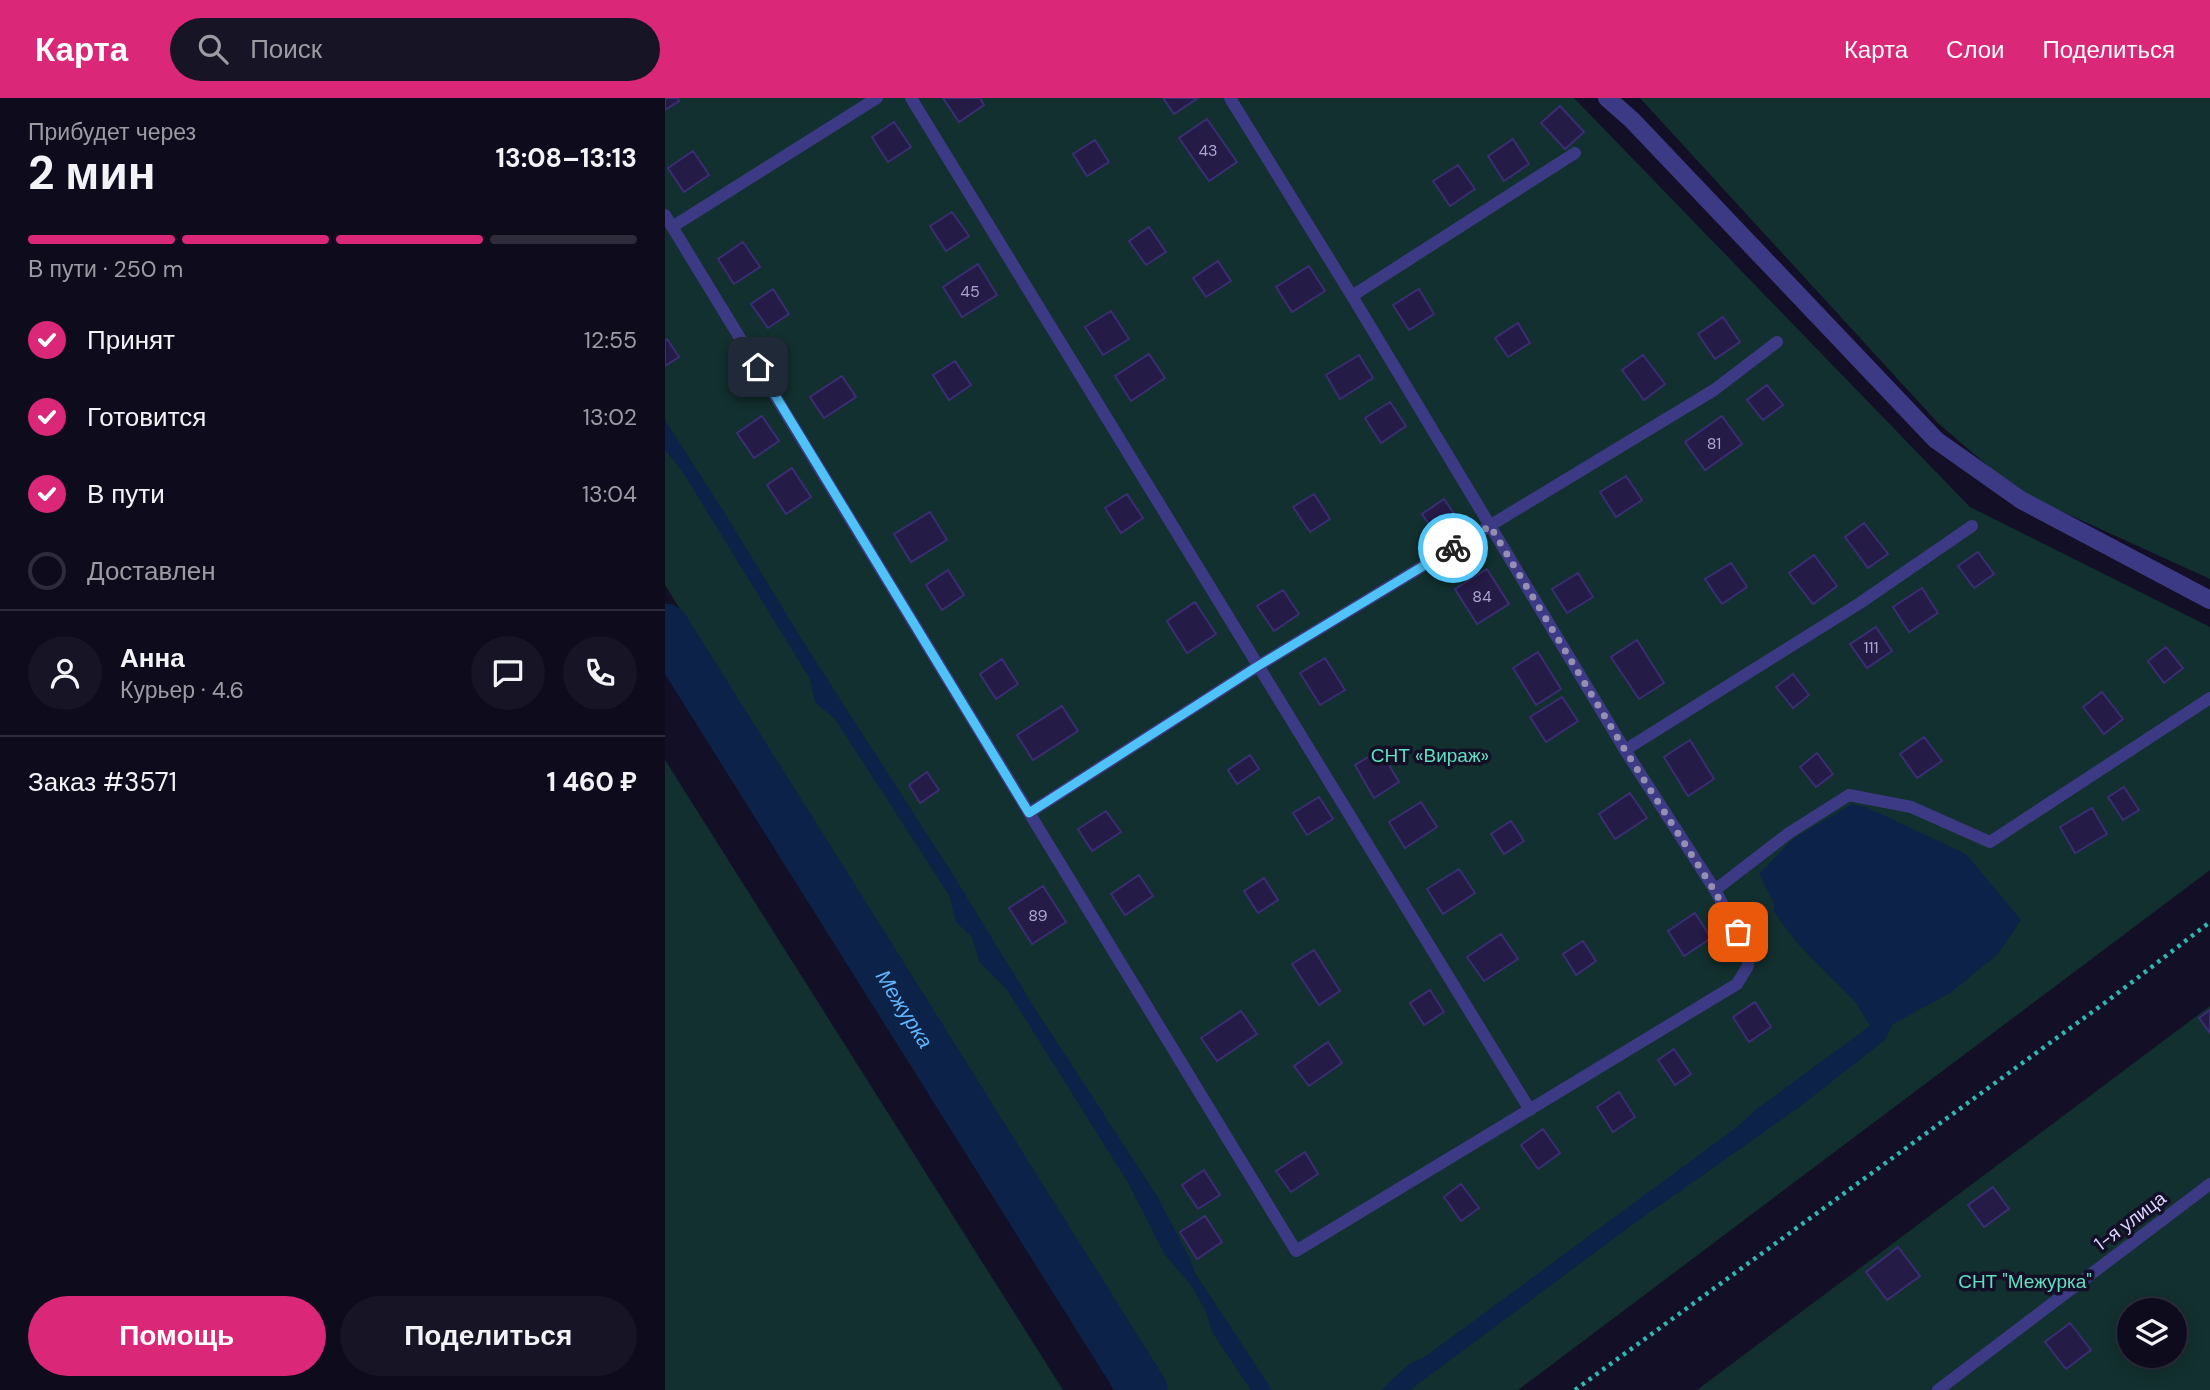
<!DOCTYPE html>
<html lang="ru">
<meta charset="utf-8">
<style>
:root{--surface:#0e0b1c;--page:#171425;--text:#f1f3f6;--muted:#9b9ba3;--line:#2e2b3b;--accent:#db2777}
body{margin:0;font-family:"DM Sans",sans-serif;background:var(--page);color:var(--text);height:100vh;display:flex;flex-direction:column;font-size:26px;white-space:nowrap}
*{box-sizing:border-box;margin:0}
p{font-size:23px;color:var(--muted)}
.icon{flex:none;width:38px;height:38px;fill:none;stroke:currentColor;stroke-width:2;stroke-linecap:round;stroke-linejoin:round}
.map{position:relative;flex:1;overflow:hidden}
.sheet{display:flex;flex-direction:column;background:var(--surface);width:665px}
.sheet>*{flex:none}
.buttons{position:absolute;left:1452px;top:1200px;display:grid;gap:14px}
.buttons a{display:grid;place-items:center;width:70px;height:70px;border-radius:50%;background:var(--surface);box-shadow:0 4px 18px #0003,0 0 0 2px var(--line);font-size:35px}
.pin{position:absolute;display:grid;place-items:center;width:60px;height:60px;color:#fff;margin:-30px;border-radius:14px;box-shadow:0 4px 10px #0006}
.courier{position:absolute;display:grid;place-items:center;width:70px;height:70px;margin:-35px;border:5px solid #4fc3f7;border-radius:50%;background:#fff;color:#222;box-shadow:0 2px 9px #0007}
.head em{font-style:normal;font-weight:700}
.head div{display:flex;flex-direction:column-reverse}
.head{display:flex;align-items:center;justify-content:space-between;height:119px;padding:0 28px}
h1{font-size:46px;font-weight:700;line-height:52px}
.bar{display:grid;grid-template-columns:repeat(4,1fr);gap:10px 7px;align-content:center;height:84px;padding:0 28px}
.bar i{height:9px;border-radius:5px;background:var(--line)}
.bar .on{background:var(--accent)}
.bar p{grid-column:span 4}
.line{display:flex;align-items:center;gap:18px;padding:0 28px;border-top:2px solid var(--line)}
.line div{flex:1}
.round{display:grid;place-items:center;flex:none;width:74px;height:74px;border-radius:37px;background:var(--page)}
ol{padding:0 28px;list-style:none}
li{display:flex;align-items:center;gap:21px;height:77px}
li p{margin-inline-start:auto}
li .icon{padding:7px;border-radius:50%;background:var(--accent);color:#fff;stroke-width:4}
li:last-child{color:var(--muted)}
li i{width:38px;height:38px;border:4px solid var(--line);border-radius:50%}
.cta{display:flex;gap:14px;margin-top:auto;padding:14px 28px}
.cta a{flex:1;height:80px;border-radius:42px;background:var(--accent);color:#fff;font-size:28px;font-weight:700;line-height:80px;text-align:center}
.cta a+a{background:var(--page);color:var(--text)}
header{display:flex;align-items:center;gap:42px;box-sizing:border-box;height:98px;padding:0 35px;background:var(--accent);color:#fff}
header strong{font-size:33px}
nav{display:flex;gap:38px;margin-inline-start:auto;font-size:24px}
.search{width:490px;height:63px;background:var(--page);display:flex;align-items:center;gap:18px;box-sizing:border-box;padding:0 24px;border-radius:38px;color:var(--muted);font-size:26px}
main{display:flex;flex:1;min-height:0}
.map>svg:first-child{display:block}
</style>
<header>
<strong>Карта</strong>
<div class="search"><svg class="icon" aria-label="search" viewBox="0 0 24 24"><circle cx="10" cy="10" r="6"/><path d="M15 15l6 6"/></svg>Поиск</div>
<nav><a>Карта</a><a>Слои</a><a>Поделиться</a></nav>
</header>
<main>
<section class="sheet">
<div class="head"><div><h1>2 мин</h1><p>Прибудет через</p></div><em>13:08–13:13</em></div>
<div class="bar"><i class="on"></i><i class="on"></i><i class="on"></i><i></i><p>В пути · 250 m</p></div>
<ol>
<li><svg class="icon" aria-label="check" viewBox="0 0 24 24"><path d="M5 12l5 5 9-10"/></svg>Принят<p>12:55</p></li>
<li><svg class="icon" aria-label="check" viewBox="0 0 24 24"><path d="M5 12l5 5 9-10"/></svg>Готовится<p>13:02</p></li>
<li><svg class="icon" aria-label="check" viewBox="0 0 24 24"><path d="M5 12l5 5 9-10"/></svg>В пути<p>13:04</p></li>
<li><i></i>Доставлен</li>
</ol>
<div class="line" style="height:126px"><a class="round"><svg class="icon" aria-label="person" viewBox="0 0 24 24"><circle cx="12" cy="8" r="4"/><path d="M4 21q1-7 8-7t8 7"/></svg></a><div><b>Анна</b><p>Курьер · 4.6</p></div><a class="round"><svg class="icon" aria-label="chat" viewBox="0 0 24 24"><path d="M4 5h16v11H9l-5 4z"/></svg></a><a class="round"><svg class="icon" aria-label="phone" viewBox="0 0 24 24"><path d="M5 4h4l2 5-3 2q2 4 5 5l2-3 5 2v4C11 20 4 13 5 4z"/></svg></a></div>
<div class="line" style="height:91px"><div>Заказ #3571</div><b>1 460 ₽</b></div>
<div class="cta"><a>Помощь</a><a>Поделиться</a></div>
</section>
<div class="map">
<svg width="1545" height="1292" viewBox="0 0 1545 1292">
<rect width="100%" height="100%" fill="#130f26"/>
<path fill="#12302f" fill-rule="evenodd" d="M0,0H909L1305,409L1545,529V772L853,1292H500L0,487Z
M975,0H1545V481L1352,393L1273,325Z
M0,662L398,1292H0Z
M1545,908V1292H1032ZM1465,1213H1510V1258H1465Z"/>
<path fill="#0c2248" d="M0,322L64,422L139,545L287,775L369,909L492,1098L525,1161L530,1175L607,1292H586L547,1234L541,1214L526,1187L500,1157L462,1083L342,892L314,863L307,839L291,824L284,797L170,621L150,604L145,581L17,373L0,352Z
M1187,706L1201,709L1301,756L1356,822L1333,856L1285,895L1228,926L1220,942L1133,1010L967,1127L745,1292H716L743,1267L761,1258L1072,1029L1093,1010L1205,928L1192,906L1132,845L1109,814V805L1094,776L1128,741Z"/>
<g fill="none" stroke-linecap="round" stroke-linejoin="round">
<path stroke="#0c2248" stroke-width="49" id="s1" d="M0,530L478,1292"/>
</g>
<path fill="#241b47" stroke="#3b2d73" stroke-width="2" d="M0,0H13L14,3L0,12Z
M278,0H315L319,7L294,24Z
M498,0H533L509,16Z
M895,8L919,34L900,51L876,25Z
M542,21L572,64L544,83L514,40Z
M229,24L246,49L223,64L207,39Z
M848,41L864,66L839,83L823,58Z
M430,42L444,64L422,78L408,56Z
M28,53L44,77L19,94L3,70Z
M793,67L810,91L785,108L768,83Z
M287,114L304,138L281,153L265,128Z
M484,129L501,154L481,167L464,143Z
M78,144L95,169L69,186L53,161Z
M553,163L566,183L541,199L528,180Z
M313,166L332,197L297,219L278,189Z
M644,168L660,193L627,214L611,189Z
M108,191L124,216L103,230L86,206Z
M754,191L769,216L744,232L728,207Z
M446,213L464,241L438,257L420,229Z
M1058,219L1075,244L1050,261L1033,236Z
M853,225L865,245L843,259L830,240Z
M2,241L14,259L0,268V242Z
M484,256L500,280L466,303L450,278Z
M694,257L708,280L675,301L661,277Z
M978,257L1000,286L979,302L957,272Z
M290,263L306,287L284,302L268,277Z
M177,278L191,299L159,320L145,299Z
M1102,287L1118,307L1098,322L1082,302Z
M725,304L741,328L716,345L700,320Z
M97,318L114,343L89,360L72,335Z
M1057,318L1077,346L1040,372L1020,344Z
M127,370L146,399L121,416L102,387Z
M961,378L977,402L951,419L935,394Z
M462,396L478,420L456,435L440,410Z
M649,396L665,421L645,434L628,409Z
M779,401L796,426L774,441L757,416Z
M265,414L282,442L246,464L229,436Z
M1199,425L1223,456L1203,470L1180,439Z
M1313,454L1329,476L1309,490L1293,468Z
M1149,457L1172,488L1148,506L1124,475Z
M1066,465L1082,489L1057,506L1040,481Z
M822,471L844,506L812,526L790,491Z
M283,472L299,497L277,512L261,487Z
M913,475L928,499L902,515L887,491Z
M1257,490L1273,515L1244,534L1228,509Z
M618,492L634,516L609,533L592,508Z
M530,504L551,536L522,555L502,523Z
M1211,529L1227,553L1202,570L1185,546Z
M972,542L999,585L974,601L946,559Z
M1501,549L1518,570L1499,585L1483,563Z
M873,554L896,591L871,607L848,570Z
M660,560L680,592L655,607L635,575Z
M337,561L353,586L331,601L315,576Z
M1128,576L1144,597L1128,610L1111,589Z
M1437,594L1458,621L1439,636L1418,609Z
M897,599L913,623L881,644L865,619Z
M397,608L413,633L368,662L352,637Z
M1259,639L1277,663L1252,680L1235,656Z
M1025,642L1049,681L1023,698L999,659Z
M715,652L734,684L709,700L690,667Z
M1152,655L1168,676L1151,689L1135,669Z
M585,657L594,671L572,686L563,672Z
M262,674L274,692L255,705L244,687Z
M1459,689L1474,712L1458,722L1443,699Z
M965,695L982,720L950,741L934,716Z
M654,699L668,721L642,737L628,715Z
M756,704L772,729L740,750L724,724Z
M1427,710L1442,736L1410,755L1395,729Z
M441,713L456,734L427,753L413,731Z
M846,723L859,743L839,756L826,736Z
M794,771L810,795L778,816L762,791Z
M474,777L488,798L460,817L446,796Z
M599,780L613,802L593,815L579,793Z
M378,788L401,824L367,846L344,810Z
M1030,815L1046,840L1019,858L1003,833Z
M836,836L853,861L819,883L802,859Z
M918,843L931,863L911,877L898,856Z
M649,852L675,893L654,907L627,866Z
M765,892L779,914L759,927L745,905Z
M1090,904L1106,929L1084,944L1068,919Z
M1545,912V935L1534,920Z
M576,913L592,936L552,963L536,940Z
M663,944L677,965L644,988L629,968Z
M1009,951L1026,976L1010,987L993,962Z
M954,994L970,1019L948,1034L932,1009Z
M878,1031L895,1055L873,1071L856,1047Z
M640,1054L653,1076L626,1094L611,1073Z
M539,1072L555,1097L533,1111L517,1087Z
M796,1086L814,1110L796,1123L779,1099Z
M1328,1089L1344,1111L1319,1129L1303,1107Z
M540,1118L557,1144L532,1161L515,1134Z
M1233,1149L1255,1178L1222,1202L1201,1174Z
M1405,1225L1426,1252L1401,1271L1380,1244Z"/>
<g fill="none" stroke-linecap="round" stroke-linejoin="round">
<path stroke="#2fb8b0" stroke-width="4.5" stroke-dasharray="3.5 5" stroke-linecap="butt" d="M910,1292L1445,901L1545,824"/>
<path stroke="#3d3a85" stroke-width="12" d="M246,0L865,1012
M0,117L631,1153L1072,886L1083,868L1084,855L1050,792L960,652L687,198L565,0
M7,129L212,0
M687,198L910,55
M960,652L1195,505L1307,428
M364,715L593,568L1049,292L1112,244
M1050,792L1124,735L1184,697L1246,709L1325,744L1545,600
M1273,1292L1545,1086"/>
<path stroke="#3d3a85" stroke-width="18" d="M942,0L967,22L1271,342L1356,402L1545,502"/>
</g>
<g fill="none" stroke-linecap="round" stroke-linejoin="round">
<path stroke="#948fb3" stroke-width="7" stroke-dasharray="0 12.6" d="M788,450L825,428L960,652L1049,792L1073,834"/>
<path stroke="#4fc3f7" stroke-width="9" d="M93,269L364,715L593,568L788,450"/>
</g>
<g text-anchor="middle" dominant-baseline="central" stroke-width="7" stroke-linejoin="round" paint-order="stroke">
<g font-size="16" fill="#aca6d1">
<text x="543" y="52">43</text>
<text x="305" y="193">45</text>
<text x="1049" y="345">81</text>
<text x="817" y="498">84</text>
<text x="1206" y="549">111</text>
<text x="373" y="817">89</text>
</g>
<g font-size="19" fill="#5fe0c0" stroke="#130f26">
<text x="765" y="657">СНТ «Вираж»</text>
<text x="1360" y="1183">СНТ "Межурка"</text>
</g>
<g font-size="19" fill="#d9d4ff" stroke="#130f26">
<text transform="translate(1465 1123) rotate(-37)">1-я улица</text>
</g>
<g font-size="21" font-style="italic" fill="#62b6ff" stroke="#130f26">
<text stroke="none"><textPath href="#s1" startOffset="450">Межурка</textPath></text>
</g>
</g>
</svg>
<div class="buttons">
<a><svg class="icon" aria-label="layers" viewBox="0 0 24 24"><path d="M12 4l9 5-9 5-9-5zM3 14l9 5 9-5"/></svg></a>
</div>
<div class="pin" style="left:1073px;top:834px;background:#ea580c"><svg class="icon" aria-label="bag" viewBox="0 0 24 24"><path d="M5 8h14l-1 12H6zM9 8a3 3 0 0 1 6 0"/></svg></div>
<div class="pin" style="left:93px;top:269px;background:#1f2937"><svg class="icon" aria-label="home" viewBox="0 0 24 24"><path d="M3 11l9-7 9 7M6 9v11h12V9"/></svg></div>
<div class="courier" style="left:788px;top:450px"><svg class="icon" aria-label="bike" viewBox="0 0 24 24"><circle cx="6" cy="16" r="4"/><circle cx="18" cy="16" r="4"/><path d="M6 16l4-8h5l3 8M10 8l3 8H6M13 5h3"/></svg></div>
</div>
</main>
